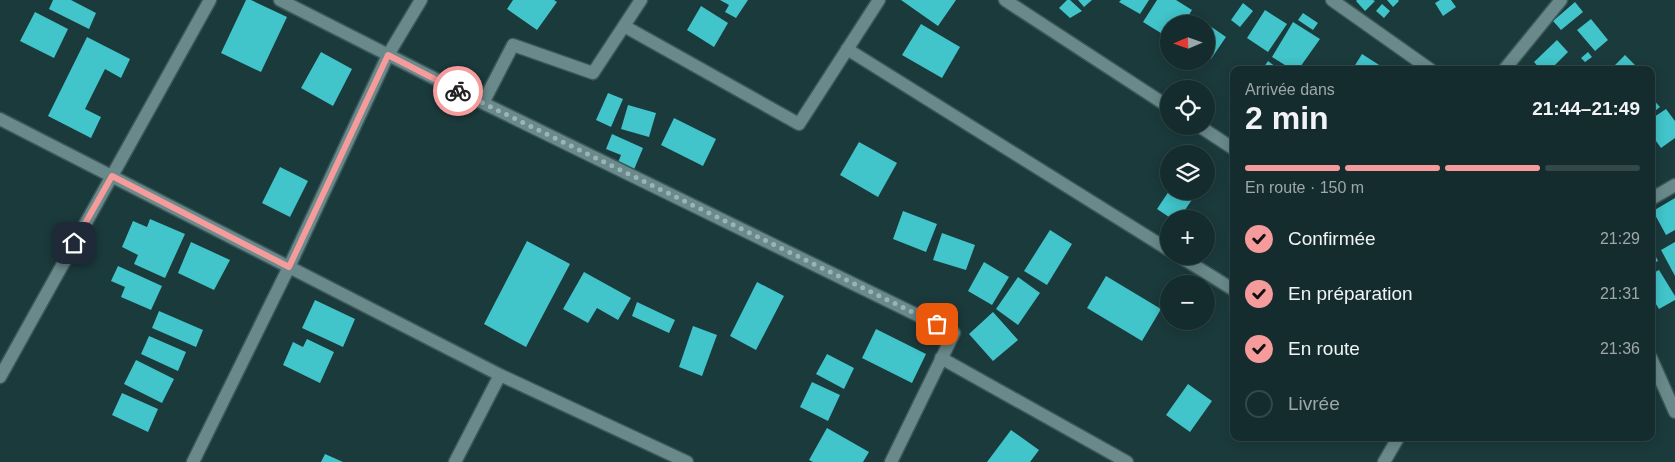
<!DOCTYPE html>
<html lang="fr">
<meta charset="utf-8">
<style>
:root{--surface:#142c2d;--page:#1d3435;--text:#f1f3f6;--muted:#9da7aa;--line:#334849;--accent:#f59b9b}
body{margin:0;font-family:Arial,sans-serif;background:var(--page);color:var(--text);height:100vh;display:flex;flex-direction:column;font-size:19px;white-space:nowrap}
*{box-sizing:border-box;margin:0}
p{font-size:16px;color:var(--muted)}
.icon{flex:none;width:28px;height:28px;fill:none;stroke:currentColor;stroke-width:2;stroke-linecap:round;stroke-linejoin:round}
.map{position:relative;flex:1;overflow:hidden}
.details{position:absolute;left:1230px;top:66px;width:425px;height:375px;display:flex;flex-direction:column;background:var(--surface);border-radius:10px;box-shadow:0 2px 12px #0003,0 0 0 1px var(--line)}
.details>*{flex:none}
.needle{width:32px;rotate:268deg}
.buttons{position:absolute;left:1160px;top:15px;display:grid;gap:10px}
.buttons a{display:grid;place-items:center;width:55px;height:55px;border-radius:50%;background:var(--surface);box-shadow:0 2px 12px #0003,0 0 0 1px var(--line);font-size:25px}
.pin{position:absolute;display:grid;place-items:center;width:42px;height:42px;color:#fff;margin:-21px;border-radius:10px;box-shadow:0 2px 8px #0006}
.courier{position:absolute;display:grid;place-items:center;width:50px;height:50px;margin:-25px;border:4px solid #f59b9b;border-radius:50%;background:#fff;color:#222;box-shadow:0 1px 6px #0007}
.headline em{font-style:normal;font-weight:700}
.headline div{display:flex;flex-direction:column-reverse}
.headline{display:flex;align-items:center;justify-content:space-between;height:85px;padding:0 15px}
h1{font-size:32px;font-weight:700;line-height:38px}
.bar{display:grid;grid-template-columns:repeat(4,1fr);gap:8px 5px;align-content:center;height:60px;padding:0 15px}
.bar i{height:6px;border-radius:4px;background:var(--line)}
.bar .active{background:var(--accent)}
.bar p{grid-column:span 4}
ol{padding:0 15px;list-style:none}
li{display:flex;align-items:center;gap:15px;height:55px}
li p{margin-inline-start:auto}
li .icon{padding:5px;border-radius:50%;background:var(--accent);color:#111;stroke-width:4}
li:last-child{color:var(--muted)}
li i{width:28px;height:28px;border:2px solid var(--line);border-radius:50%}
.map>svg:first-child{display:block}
</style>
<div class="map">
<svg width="1675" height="462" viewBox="0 0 1675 462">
<rect width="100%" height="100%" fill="#1b3a3c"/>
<path fill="#41c4ca" d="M53,0H71L96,13L89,29L49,9Z
M246,0H251L287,17L261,72L221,53Z
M513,0H554L557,2L537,30L507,9Z
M720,0H748L736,18L725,12L729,5Z
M901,0H956L938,26Z
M1067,0H1070L1082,11L1070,18L1059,8Z
M1078,0H1092L1084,7Z
M1121,0H1149L1140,14L1119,2Z
M1157,0H1176L1192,10L1183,24H1169V38L1143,22Z
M1357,0H1373L1375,1L1365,11L1356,1Z
M1387,0H1398L1399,1L1393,7Z
M1440,0H1451L1456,7L1443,16L1435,3Z
M1575,2L1583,12L1561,30L1553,21Z
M1243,3L1253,11L1240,27L1231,20Z
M1382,4L1390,11L1384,18L1376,11Z
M701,6L728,23L714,47L687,30Z
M1265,10L1287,24L1268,52L1247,38Z
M35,12L68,29L54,58L20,41Z
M1303,13L1318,23L1313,30L1298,20Z
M1200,19L1226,37L1211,59L1206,55V24H1198Z
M1591,19L1608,40L1595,51L1577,30Z
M1293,22L1320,39L1298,70H1293L1272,57Z
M921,24L960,47L942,78L902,55Z
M87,37L130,59L121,78L105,69L85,109L101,117L91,138L48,116Z
M1557,40L1568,52L1550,70H1541L1534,62Z
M321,52L352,69L333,106L301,88Z
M1588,52L1592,57L1585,62L1581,58Z
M1362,54L1387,70H1352Z
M1625,55L1640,70H1618L1614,66Z
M1268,61L1280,70H1262Z
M608,93L623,99L611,127L596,120Z
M1651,97L1660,107L1651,114Z
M628,105L656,113L649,137L621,129Z
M1666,109L1675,121V138L1661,148L1651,134V119Z
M674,118L716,139L703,166L661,145Z
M612,134L643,148L633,172L617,165L621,155L606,149Z
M859,142L897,163L878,197L840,175Z
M280,167L308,181L290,217L262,203Z
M1169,191H1189L1195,195L1179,219H1172L1157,209Z
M1675,198V230L1666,235L1653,211Z
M903,211L937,224L926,252L893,239Z
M150,219L185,234L165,278L134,264L138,255L122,247L133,221L147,227Z
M1050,230L1072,244L1047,285L1024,271Z
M942,233L975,245L966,270L933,260Z
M527,241L570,264L526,347L484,324Z
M191,242L230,260L214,290L178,273Z
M1675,242V276L1661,250Z
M1651,247L1658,261L1651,264Z
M984,262L1009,277L992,305L968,291Z
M118,266L162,286L151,310L121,297L125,287L111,281Z
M1659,270L1675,296V300L1659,309L1651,296V274Z
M584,272L631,298L618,320L597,308L588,323L563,309Z
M1106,276L1161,309L1142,341L1087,308Z
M1018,277L1040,293L1018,325L996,309Z
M757,282L784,296L756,350L730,336Z
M315,300L355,319L343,347L302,328Z
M637,302L675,320L669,333L632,316Z
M159,311L203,330L196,347L152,328Z
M993,312L1018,340L993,361L969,334Z
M693,326L717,335L702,376L679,367Z
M876,329L926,354L912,383L862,358Z
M149,336L186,352L178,371L141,354Z
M307,339L334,352L320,383L283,365L293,342L303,347Z
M827,354L854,368L844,389L816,374Z
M136,360L174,379L162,403L124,384Z
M812,382L840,395L828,421L800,407Z
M1188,384L1212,401L1190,432L1166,415Z
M122,393L158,409L148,432L112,415Z
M827,428L869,452L863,462H813L809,460Z
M1011,430L1039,450L1030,462H987Z
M325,454L343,462H321Z"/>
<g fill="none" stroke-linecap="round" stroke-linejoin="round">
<g stroke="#3b5859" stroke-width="15">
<path id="minor" d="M280,0L483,103L954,333L891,462
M1005,0L1169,107
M1332,0L1431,70
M624,26L799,124L879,0
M847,49L1169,250
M1504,70L1561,0
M483,103L513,45L593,73L641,0
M0,119L500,375L687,462
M1199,126L1234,149
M1651,199L1675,185
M1179,256L1234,290
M941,358L1127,462
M1651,358L1675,412
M0,377L210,0
M193,462L289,267L388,55L421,0
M455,462L500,375
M1384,462L1398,438"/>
</g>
<use href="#minor" stroke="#69898b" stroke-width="12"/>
</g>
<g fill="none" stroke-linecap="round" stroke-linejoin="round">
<path stroke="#9cb2b4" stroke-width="5" stroke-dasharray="0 9" d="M458,91L937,324"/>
<path stroke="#f59b9b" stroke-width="6" d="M74,243L112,176L289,267L388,55L458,91"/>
</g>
</svg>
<div class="buttons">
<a><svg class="needle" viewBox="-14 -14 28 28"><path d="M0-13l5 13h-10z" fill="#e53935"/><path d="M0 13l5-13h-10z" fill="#9da7aa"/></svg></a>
<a><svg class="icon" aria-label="locate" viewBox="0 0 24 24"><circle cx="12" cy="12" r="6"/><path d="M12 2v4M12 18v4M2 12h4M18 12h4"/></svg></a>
<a><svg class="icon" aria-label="layers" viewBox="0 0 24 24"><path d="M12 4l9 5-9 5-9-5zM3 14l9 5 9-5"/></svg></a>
<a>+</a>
<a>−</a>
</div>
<div class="pin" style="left:937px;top:324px;background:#ea580c"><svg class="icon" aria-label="bag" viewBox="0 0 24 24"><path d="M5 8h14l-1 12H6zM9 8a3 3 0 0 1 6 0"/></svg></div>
<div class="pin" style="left:74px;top:243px;background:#1f2937"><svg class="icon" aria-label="home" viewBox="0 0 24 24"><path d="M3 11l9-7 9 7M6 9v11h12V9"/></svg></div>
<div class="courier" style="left:458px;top:91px"><svg class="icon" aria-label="bike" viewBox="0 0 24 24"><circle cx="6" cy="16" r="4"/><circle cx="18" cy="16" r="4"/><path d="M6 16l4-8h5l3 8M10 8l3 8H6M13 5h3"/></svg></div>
<section class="details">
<div class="headline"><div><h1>2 min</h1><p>Arrivée dans</p></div><em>21:44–21:49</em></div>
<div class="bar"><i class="active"></i><i class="active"></i><i class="active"></i><i></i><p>En route · 150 m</p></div>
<ol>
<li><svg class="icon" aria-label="check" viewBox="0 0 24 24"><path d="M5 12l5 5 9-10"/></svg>Confirmée<p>21:29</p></li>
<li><svg class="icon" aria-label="check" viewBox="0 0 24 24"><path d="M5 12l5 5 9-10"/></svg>En préparation<p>21:31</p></li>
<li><svg class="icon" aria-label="check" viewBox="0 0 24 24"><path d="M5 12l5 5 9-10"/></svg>En route<p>21:36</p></li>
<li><i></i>Livrée</li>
</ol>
</section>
</div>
